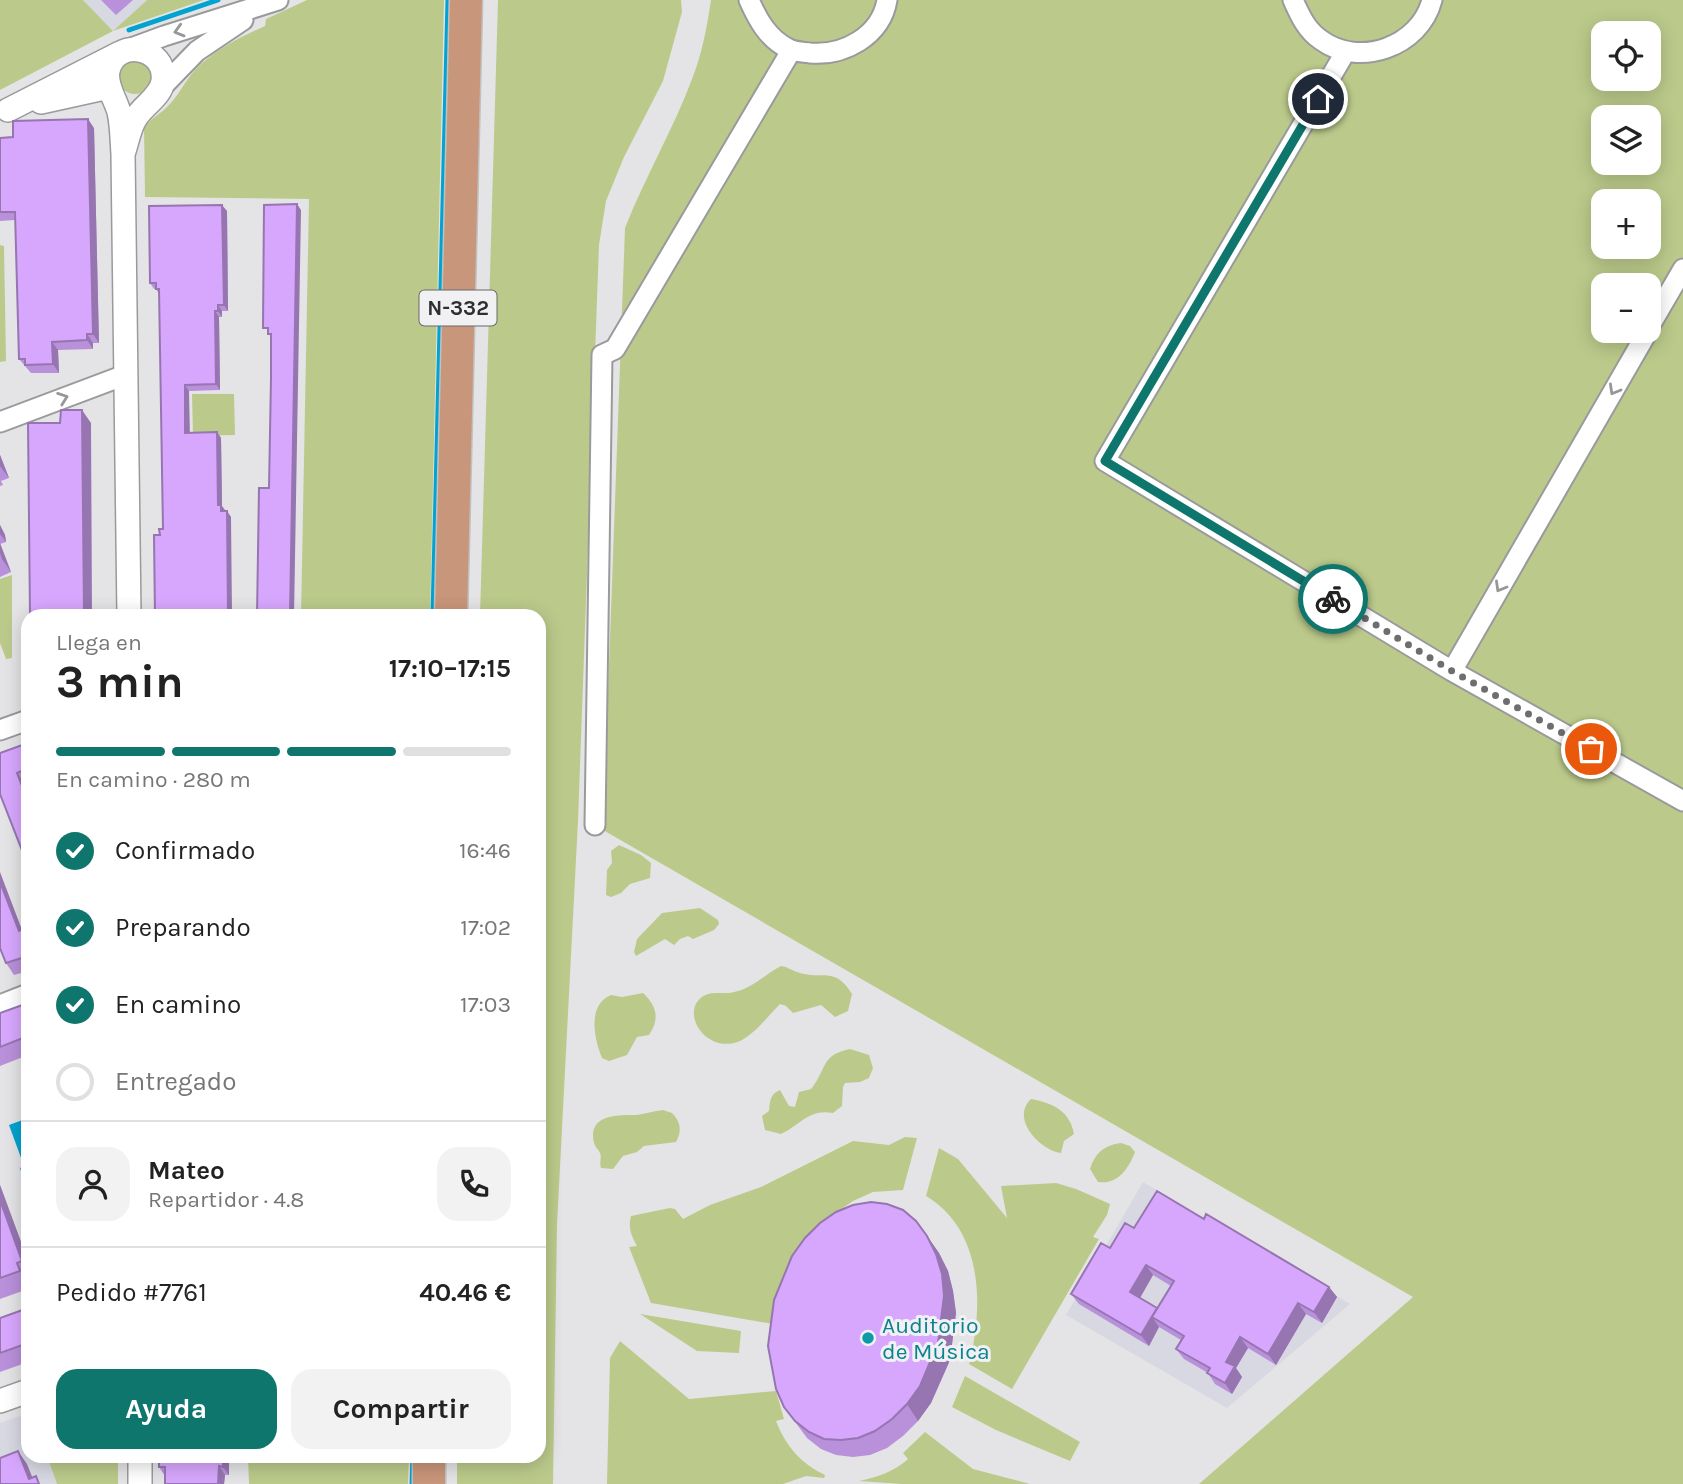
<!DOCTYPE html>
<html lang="es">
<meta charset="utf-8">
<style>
:root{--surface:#fff;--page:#f2f2f2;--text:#222;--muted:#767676;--line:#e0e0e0;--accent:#0f766e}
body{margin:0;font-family:Karla,sans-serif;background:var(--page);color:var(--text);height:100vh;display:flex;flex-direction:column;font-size:26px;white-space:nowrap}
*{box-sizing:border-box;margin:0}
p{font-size:23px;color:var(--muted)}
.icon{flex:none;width:38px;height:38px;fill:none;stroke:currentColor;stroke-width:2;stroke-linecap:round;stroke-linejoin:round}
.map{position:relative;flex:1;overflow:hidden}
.side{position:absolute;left:21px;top:609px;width:525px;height:854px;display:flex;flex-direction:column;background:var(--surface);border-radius:21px;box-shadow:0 4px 18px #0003}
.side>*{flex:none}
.fabs{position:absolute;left:1591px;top:21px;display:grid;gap:14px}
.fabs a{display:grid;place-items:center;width:70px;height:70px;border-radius:14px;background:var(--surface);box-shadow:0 4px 18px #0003;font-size:35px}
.pin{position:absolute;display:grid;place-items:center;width:60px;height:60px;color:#fff;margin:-30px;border:4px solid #fff;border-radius:50%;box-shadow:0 2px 7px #0007}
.courier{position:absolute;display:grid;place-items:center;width:70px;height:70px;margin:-35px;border:5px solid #0f766e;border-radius:50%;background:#fff;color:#222;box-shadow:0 2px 9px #0007}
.overview em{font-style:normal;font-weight:700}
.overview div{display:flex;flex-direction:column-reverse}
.overview{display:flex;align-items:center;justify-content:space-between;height:119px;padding:0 35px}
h1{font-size:46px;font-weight:700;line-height:52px}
.bar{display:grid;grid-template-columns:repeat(4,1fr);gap:10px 7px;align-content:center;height:84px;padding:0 35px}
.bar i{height:9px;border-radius:5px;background:var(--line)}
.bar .active{background:var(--accent)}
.bar p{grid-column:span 4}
.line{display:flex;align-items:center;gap:18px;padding:0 35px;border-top:2px solid var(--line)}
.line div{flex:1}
.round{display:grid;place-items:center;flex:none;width:74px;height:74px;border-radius:21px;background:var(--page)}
ol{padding:0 35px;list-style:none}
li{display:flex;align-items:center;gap:21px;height:77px}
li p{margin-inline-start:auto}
li .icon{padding:7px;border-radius:50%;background:var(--accent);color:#fff;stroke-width:4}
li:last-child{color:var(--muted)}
li i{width:38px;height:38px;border:4px solid var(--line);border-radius:50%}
.button{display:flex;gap:14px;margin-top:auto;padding:14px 35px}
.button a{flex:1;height:80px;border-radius:21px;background:var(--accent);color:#fff;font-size:28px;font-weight:700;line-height:80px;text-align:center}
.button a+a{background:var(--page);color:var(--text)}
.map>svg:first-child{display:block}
</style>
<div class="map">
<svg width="1683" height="1484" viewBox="0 0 1683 1484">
<rect width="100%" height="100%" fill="#e4e4e6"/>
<path fill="#d7d8e2" d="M83,0H147L113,31Z
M1143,1182L1350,1304L1227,1408L1066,1315Z
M28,1413V1456H47L57,1484H0V1423Z"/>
<path fill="#bbca8b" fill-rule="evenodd" d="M0,0H83L113,31L147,0H204L113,31L0,90Z
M307,0H444L430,616H301L309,199L145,197L144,128C149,119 161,114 168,106C179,95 185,81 195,70C214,50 240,37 265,26L266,19Z
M498,0H681L682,12L663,81L624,157L606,201L599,245L578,821L557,1225L553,1484H457V1456H539V616H480Z
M711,0H1683V1484H1199L1413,1297L603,830L625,228C645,177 673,130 692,79C702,54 707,27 711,0ZM1603,33H1648V79H1603ZM1603,117H1648V163H1603ZM1603,201H1648V247H1603ZM1603,285H1648V331H1603Z
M118 77a17 17 0 1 1 34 0a17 17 0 1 1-34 0Z
M0,245L4,246L6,361L0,362Z
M192,394H234L235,435L193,436Z
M12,575V658L6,659L0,643V579Z
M619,845L641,855L651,863L650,878L630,884L621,893L611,897L606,895L607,870L612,863L611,851Z
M700,908L718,920L719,924L714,930L693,939L688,936L680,939L674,945L665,939L636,956L634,952L637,939L662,913Z
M781,966C788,967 791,970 797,972C823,981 834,965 852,994L848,1011L835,1017L821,1005L793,1013L786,1006L780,1004C768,1016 755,1034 740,1041C706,1055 680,1013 702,997C711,990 724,995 734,992C752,989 765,974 781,966Z
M643,993C657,1006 660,1019 649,1035L637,1037L627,1055L609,1061L602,1058C594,1038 587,1005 611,995L622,997Z
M850,1049L869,1055L873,1068L869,1078L860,1082L845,1083L843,1087L842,1106L833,1113C808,1109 801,1125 781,1134L765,1130L762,1116L769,1111C770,1101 770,1094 780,1090L789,1106L795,1107L799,1092L811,1089C827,1070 820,1055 850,1049Z
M1031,1099C1053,1103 1070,1111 1074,1134L1064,1141L1061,1153C1040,1150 1010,1119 1031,1099Z
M663,1110L672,1113C681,1122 682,1131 676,1142L644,1146L637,1152L623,1156L613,1169L601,1168C599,1163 602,1157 600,1153C598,1149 595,1147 594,1143C587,1114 618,1115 636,1115C645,1114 654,1111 663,1110Z
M905,1137L917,1138L903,1190L873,1192L853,1201L833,1215L773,1324L651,1303L629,1247L637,1246C631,1235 628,1228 631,1216L670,1208L675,1209L683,1219L710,1205L761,1187L853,1141L889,1145Z
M1121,1143L1130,1146L1135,1152C1129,1168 1118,1185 1098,1182L1090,1169C1095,1153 1104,1145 1121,1143Z
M939,1148L958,1159L1007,1218L1001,1186L1056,1183L1076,1189L1110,1204L1107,1215L1093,1237L1099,1239L1012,1389L969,1364C984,1306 983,1230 926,1196Z
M640,1314L741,1331L739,1353L697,1351Z
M620,1341L689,1399L776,1391L784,1419L776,1421C785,1445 801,1464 825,1475L824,1478L806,1476L783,1484H607L610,1358Z
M965,1376L1080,1442L1070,1461L996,1430L952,1407Z
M925,1432L973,1469L1030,1484H902L859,1481C877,1477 894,1472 908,1459L903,1453Z
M47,1456H118V1484H57Z
M248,1456H409L408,1484H249Z"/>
<path fill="#02a3d0" d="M28,1118V1175L23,1177L20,1168L24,1166L9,1125Z"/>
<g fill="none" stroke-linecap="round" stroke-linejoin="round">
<path stroke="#02a3d0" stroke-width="5" d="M129,30L218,0
M433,616L448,0
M412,1484L413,1456"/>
<g stroke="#9a9a9c" stroke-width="23">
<path id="minor" d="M749,0C758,20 768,39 789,49C795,52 803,52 810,53C844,56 881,36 887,0
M1293,0C1300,15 1306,30 1321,40C1359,68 1420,47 1432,0
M126,50L164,36L278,0
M1346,51L1105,461L1452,671L1683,801
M162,87L197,51L243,20
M1648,329L1683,269
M0,422L125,375
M1452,671L1648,331
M0,730L28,720
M595,825L602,355L615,349L791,51
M0,1005L28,994"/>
</g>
<g stroke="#9a9a9c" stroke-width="26">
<path id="tertiary" d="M41,102L109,87
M8,110L120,53
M123,154C127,143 129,129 135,119C143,105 161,97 163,81C167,46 115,37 108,71C105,85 115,98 119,112C122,125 122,140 123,154L129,616
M0,1401L28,1391
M140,1456V1484"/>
</g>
<g stroke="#c1c1c1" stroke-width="35">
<path id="trunk" d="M451,616L466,0
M429,1484V1456"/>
</g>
<use href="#minor" stroke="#fff" stroke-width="19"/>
<use href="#tertiary" stroke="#fff" stroke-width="23"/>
<use href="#trunk" stroke="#c8967a" stroke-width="32"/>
</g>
<path fill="#b990da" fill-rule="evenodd" d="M101,0H133L116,15Z
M94,128L99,343H93V349L58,350L59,373H31L19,359L15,220L0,221V138L13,137Z
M227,211L228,311H222V317H219L220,390L189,391V433L217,432L221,438L222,506L231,517L160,535L163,529L159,294L156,289H154L150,283Z
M0,455L9,478L1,481L3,485L0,486Z
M0,525L5,535L6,542L0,544L11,572L0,577Z
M28,743V783L25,784L28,791V863L25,858L0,794Z
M28,927V971L14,975L6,963L22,930Z
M28,1003V1055L0,1066V1013Z
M0,1185L28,1261V1289L0,1299Z
M1204,1219L1329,1287L1337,1297L1322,1323L1306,1314L1276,1365L1248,1348L1236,1368L1242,1377L1232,1394L1215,1384L1208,1373L1184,1359L1176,1349L1181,1340L1159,1327L1149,1346L1079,1304L1071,1294L1110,1248L1134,1228ZM1153,1275L1171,1286L1157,1309L1140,1298Z
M927,1236L939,1253L948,1271L953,1291L956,1313L950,1360L931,1403L918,1421L903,1436L887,1448L870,1455L853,1457L836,1455L821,1449L807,1438L784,1407Z
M28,1308V1362L0,1372V1318Z
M229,1456V1475H225L224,1484H165V1476L159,1467Z"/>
<path fill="#9675b1" d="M88,119L94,128L99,343L93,334Z
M297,204L301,210L294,616H290Z
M222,205L227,211L228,311L224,305Z
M218,305L222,311V317L218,311Z
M215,311L219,317L220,390L216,384Z
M87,334L93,343V349L87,340Z
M52,342L58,350L59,373L53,364Z
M185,385L189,391L190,439L185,433Z
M82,410L91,423L92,616H84Z
M217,432L221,438L222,506L225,511H221L218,505Z
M0,455L9,478L0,466Z
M227,511L231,517L232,616H228Z
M0,525L5,535L6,542L0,534Z
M0,543L11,572L2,559L0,553Z
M17,773L25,784L28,791V801Z
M0,872L27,943L19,931L0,882Z
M0,1185L28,1261V1269L22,1261L0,1200Z
M927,1236L939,1253L948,1271L953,1291L956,1313L950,1360L931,1403L918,1421L907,1404Z
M17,1263L28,1279V1283L20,1271Z
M1146,1265L1153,1275L1137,1303L1130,1292Z
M1329,1287L1337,1297L1322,1323L1314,1312Z
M1298,1303L1306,1314L1276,1365L1268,1354Z
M1157,1308L1152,1317L1159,1327L1149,1346L1141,1335Z
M1240,1337L1248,1348L1236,1368L1242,1377L1232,1394L1225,1383L1226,1362Z
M18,1451L27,1464L35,1484L29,1479Z
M223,1456H229V1475L223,1467Z
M219,1466L225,1475L224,1484H218Z"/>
<path fill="#d7a7fd" stroke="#9675b1" stroke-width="2" d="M88,119L93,334H87V340L52,342L53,364L25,365V359H19L15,212H0V138L13,137V121Z
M297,204L290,616H257L259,488H269L271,378V334H268V328H263L264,205Z
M222,205L224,305H218V311H215L216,384L185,385V433L217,432L218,505H221V511H227L228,616H155L154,535H160L159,529H163L159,289H156V283H150L149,206Z
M61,410H82L84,616H30L28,423H60Z
M28,743V768L17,773L28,801V857L25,858L0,794V753Z
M0,882L19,931L28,927V956L6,963L0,948Z
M28,1003V1036L0,1047V1013Z
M1157,1191L1204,1219L1206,1214L1329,1287L1314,1312L1298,1303L1268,1354L1240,1337L1226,1362L1235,1366L1225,1383L1207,1373L1210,1368L1176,1349L1184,1336L1152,1317L1174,1281L1146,1265L1130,1292L1157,1308L1141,1335L1071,1294L1101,1243L1110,1248L1125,1223L1134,1228Z
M0,1200L22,1261L17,1263L20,1271L0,1278Z
M871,1202L887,1204L903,1210L916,1221L927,1236L936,1254L942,1274L944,1296L938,1343L920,1386L907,1404L892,1419L875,1431L858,1438L841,1440L824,1439L809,1432L795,1421L784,1407L776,1389L768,1346L774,1300L792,1256L805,1238L820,1223L836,1212L853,1205Z
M28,1308V1343L0,1353V1318Z
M18,1451L29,1479L36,1476L39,1484H0V1458Z
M159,1456H223V1467L219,1466L218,1484H165V1467H159Z"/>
<defs><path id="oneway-chevron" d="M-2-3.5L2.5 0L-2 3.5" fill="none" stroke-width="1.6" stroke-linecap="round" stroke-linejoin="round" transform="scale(1.75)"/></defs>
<g stroke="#979798">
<use href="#oneway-chevron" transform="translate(179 31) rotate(164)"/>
<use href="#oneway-chevron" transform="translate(1614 390) rotate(120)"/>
<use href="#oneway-chevron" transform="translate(63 398) rotate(-20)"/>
<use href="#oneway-chevron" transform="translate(1500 587) rotate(120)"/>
</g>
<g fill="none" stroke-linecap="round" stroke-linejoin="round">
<path stroke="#6e6e70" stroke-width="7" stroke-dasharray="0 12.6" d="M1333,599L1452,671L1591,749"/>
<path stroke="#0f766e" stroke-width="9" d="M1318,99L1105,461L1333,599"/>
</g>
<circle fill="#0f9aa8" stroke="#f1f1f3" stroke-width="2.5" cx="868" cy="1338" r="7"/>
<g text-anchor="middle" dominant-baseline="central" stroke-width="6" stroke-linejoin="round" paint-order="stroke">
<rect fill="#f1f1f3" stroke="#69696a" stroke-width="2" x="419.5" y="290.5" width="77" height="35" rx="5"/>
<g font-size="21" font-weight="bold" fill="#2f2f30">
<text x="458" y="308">N-332</text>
</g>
<g font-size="23" fill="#0d838f" stroke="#f1f1f3" text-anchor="start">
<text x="882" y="1325">Auditorio<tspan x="882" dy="26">de Música</tspan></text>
</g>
</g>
</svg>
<div class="fabs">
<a><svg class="icon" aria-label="locate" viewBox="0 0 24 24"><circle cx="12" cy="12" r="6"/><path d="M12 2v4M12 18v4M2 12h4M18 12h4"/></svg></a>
<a><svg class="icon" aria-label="layers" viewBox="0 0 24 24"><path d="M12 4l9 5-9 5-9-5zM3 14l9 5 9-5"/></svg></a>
<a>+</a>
<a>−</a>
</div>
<div class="pin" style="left:1591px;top:749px;background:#ea580c"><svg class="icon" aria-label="bag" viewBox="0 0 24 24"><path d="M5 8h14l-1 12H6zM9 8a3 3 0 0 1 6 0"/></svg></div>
<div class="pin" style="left:1318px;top:99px;background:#1f2937"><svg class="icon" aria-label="home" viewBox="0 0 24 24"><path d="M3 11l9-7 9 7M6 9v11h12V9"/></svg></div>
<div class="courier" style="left:1333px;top:599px"><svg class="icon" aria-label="bike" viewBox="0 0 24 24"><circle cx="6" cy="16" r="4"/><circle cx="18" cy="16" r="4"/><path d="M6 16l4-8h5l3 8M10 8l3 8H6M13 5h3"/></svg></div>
<section class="side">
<div class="overview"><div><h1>3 min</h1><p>Llega en</p></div><em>17:10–17:15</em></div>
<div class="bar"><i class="active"></i><i class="active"></i><i class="active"></i><i></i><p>En camino · 280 m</p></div>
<ol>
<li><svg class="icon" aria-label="check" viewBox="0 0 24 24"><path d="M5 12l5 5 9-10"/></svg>Confirmado<p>16:46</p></li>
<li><svg class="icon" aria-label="check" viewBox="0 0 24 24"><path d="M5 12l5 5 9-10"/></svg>Preparando<p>17:02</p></li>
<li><svg class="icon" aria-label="check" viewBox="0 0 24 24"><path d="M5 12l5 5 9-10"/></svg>En camino<p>17:03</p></li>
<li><i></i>Entregado</li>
</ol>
<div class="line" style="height:126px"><a class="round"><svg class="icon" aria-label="person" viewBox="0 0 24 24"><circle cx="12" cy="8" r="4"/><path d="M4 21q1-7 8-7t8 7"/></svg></a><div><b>Mateo</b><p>Repartidor · 4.8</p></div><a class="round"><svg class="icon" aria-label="phone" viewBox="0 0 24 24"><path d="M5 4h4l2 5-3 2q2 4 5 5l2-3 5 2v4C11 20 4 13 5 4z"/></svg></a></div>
<div class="line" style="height:91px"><div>Pedido #7761</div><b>40.46 €</b></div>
<div class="button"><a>Ayuda</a><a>Compartir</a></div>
</section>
</div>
